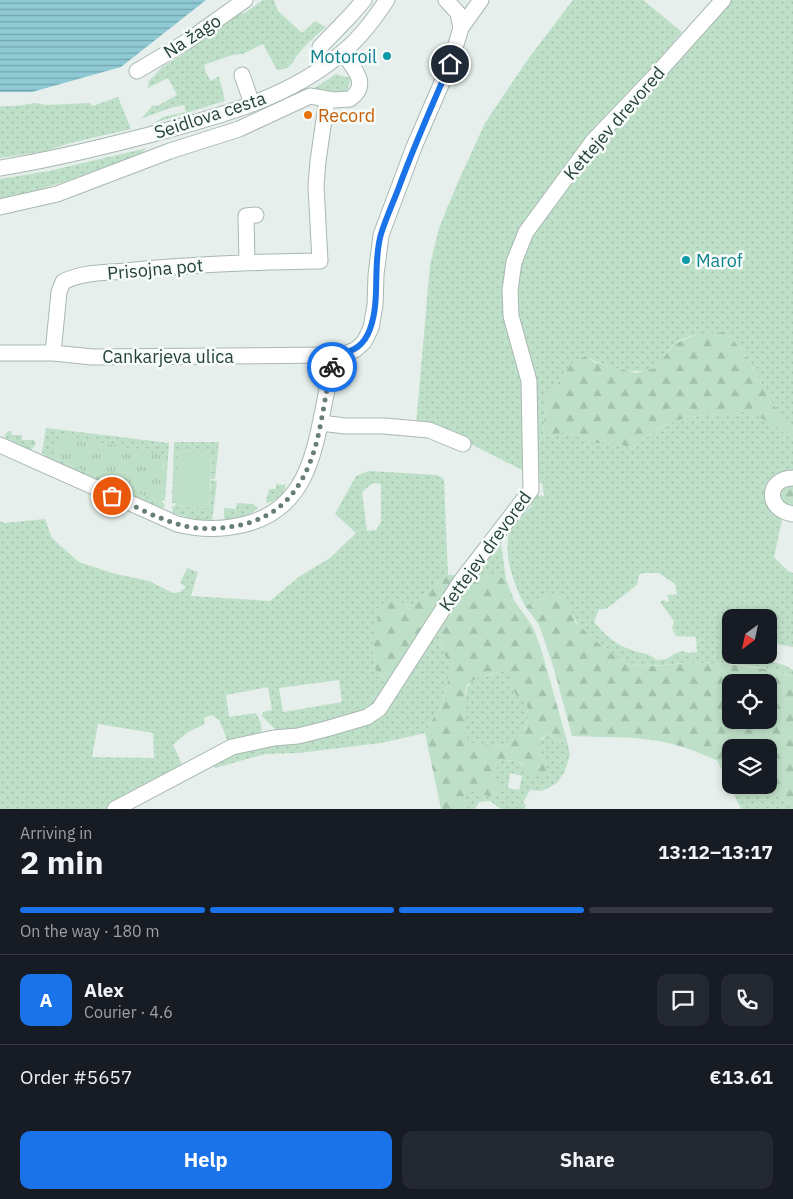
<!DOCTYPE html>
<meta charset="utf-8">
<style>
:root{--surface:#171b24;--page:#242831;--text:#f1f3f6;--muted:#9ea1a6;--line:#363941;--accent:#1a73e8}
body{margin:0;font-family:"IBM Plex Sans",sans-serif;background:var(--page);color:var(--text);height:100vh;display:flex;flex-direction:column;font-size:19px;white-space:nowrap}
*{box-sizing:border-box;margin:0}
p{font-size:16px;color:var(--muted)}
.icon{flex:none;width:28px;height:28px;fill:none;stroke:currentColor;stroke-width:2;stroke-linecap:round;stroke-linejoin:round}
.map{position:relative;height:809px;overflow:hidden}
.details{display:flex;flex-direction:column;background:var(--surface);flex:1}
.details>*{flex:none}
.needle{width:32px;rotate:213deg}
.fabs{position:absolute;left:722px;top:609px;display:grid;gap:10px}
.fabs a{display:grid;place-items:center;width:55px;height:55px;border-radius:10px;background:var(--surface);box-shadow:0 2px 8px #0003;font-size:25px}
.pin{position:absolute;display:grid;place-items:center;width:42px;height:42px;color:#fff;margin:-21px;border:2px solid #fff;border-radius:50%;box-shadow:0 1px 5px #0007}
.courier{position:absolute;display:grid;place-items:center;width:50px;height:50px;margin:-25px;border:4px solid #1a73e8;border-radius:50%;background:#fff;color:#222;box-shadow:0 1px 6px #0007}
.summary em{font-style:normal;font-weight:700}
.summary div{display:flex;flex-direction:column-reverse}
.summary{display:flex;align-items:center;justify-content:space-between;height:85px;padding:0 20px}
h1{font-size:32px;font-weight:700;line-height:38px}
.bar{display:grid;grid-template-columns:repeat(4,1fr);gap:8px 5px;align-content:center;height:60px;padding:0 20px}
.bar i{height:6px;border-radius:4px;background:var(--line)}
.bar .current{background:var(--accent)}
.bar p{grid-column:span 4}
.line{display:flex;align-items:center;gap:12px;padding:0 20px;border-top:1px solid var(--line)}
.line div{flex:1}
.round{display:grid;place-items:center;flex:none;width:52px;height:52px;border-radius:10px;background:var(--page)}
.action{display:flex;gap:10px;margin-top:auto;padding:10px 20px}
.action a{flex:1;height:58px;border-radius:10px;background:var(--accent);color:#fff;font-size:20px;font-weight:700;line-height:58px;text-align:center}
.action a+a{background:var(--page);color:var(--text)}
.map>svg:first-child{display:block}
</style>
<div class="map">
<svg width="793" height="809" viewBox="0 0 793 809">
<defs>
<pattern id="grass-dots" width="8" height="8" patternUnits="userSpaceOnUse" patternTransform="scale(1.25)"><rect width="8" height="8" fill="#bfe0c8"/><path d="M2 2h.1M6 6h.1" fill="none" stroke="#a4c1ad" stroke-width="1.8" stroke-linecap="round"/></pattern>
<pattern id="forest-firs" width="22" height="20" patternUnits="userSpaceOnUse" patternTransform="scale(1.25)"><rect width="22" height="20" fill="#bfe0c8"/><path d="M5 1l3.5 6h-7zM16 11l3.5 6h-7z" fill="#a4c1ad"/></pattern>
<pattern id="park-tufts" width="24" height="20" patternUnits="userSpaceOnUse" patternTransform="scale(1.25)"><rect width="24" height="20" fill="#bfe0c8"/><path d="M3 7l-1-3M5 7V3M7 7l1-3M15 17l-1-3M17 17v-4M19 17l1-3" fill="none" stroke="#a4c1ad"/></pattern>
<pattern id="water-rules" width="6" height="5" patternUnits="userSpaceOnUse" patternTransform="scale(1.25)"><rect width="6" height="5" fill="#8ec9d4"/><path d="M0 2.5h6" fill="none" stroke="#74a5ad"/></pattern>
</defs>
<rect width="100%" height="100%" fill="#e6efeb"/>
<path fill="url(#grass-dots)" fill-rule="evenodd" d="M263,0H274L278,11L302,33L315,21L326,27C317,35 307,43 300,52C292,61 292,70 277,70L263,44L243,54L232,55L204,65L206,73L211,81L219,76L225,101L154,123L163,117L186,112L184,105L170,108L141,119L153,105L157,106L177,95L168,78L148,88L149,81L162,67L182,55L238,8L243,14Z
M573,0H643L682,32L612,113L730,0H793V428C774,411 764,389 752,367C745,354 736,343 726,333C709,333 689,333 674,344C667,350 664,364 655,368C637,377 602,366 585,356L571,364L552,392L547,397L543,434L551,436L564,432L576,435L594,443H616L633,449C663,420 687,415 728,414C736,413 743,410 751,413C766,418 781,430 793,440V475L773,511L782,520L774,557L788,571L793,573V647L769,643V618H731V655H754L764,660L784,665L793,670V677C770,665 714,662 688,663C666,664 645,669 623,661C613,657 604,649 595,642C584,632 575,623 570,609L548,596L525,606C510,577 492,526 531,507V499L537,495L544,496L542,482L537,485L524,471L461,439L416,425L430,265L439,228L458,182L485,123L528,59ZM551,184L558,196L536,214H530ZM643,573H659L675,584L677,594L667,595L669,600L668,602L663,600L660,602L674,621L672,628L676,636L696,637L697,652L688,653L682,651L674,654L667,659L656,660C650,654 642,653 634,651C616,645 606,636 594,622L599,609H606L637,585L639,575Z
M336,74L350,78L351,80L347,90L343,92L316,91L313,89Z
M118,97L131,129L70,143L46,151L0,158V106H14L36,103L45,105L90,103L92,106Z
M147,148L141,153C94,171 49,189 0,200V179L49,171Z
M46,428L169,443L165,501L162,500L164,456L53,458L165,504L164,507L162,508L48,459L42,453Z
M8,431H11L12,435H22V440H34L36,444L31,450L6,438L5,435Z
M174,442H219L215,479H211L212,453L179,451L176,503H172Z
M369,471L437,475L444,479L448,575L434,585L412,606L394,601L373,642L375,669L391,686L376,708L283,733L274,728L262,716L263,712L272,710L268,687L226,695L229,717L256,713L261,723L262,734L229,744L219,720L212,715L204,718L205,724L188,732L173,745L184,768L112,809H0V521L4,523L45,519L52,538L79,562L112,573L149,581L173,593L180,592L186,587L180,583L187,568L198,572L191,596L270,601L300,576L330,558L356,533L335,514L356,476ZM373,483L381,484V522L376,530L367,531L362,492ZM339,680L342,702L283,712L279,688ZM98,724L153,733L154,758L92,757Z
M211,480L217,481L212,521L196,520L173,513L172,506L209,508Z
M276,484L286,485C284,494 277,500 268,503L266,502L269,489H276Z
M237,503L253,504L258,508C250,516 235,520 224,519V508L236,509Z
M500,537L506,579C489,571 488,575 471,583L467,580Z
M437,622L444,624L441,644L451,671L442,703L425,733L381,743L298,753L265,754L215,768L212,765L217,760L258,746L363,723Z
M502,671L509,673L515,694L527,704C530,730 526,731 506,747L478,745L467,742C465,727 460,686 475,678C479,676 484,677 487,676C492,675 497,672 502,671Z
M550,734L559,742L567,741L570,754L565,771L557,783L542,791L530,790L523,803L526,805L525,809H501L490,801L479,802L475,809H468L464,800V793L470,790L478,792L500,791L493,774L501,761L516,760L525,767L547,763L538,752C538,742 541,738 550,734ZM510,773L522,776L519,790L508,788Z
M717,760L731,767V785H764L787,802L793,804V809H741Z"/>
<path fill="url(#forest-firs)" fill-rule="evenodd" d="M726,332C736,343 745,354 752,367C764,389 774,410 793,428V440C780,430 766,419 751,413C743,410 736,413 728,414C688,415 663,419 633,449L616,443H594L576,435L564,432L551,436L543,434L547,397L552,392L571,364L585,356L594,362L636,373L656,368L674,344L690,337L703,333Z
M793,481V506L778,501L780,485Z
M489,574H494L506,579L514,600L533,627L542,652L567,741L559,742L550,734L541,738L538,752L547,763L545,775C525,779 532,768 517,761C513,759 506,761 501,761L494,774L500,791L497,796L492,797L470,790L464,793V800L468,809H441L425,733L442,703L451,671L441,644L444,624L437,622L467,580L471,583ZM502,671L508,673L515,694L527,704C530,731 526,731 506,747L478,745L468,742L466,733L465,694L467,685L476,678L486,676Z
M448,575H454L458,580L391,686L375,669L373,642L378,617L384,606L394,601L412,606L434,585Z
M565,595L575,622L608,652L623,661L638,665L655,666L687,663H716L774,670L793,677V804L787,802L764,785H769V748H731V767C702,753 675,742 643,739C619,736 596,738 572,736L554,669L542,633L539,625L525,606L548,596ZM731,682H769V720H731Z"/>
<path fill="url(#park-tufts)" d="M61,435L164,455L162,503L53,458Z"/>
<path fill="#bfe0c8" d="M179,451L212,453L209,508L175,506Z"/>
<path fill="url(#water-rules)" d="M0,0H206L121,67L32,92H0Z"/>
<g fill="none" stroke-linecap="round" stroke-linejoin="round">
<g stroke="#a8b8b2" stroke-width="17">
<path id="minor" d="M461,28L481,0
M320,47L350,16L364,0
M137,71L186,42L245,0
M242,75L252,104
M0,168C50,160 99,148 149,135C216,117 289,99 343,52C361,37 374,19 387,0
M0,207L57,194L170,151L239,129L310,96L334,100L350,99C371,84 353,68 343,53
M247,262L246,216L256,215
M0,353H53L92,357L331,355L344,354L355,350L364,342L371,328L375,305L376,275L381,235L414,147L450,64L461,28L458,13L446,0
M53,353L59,292L63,282C80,272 106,273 126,271C191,264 255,262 320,261L316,186L318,161L327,99
M321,423L345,426H384L429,430L463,444
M0,445L177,524C200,530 223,530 246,524C324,504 315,416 336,355
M793,478C767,478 764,509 793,514
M115,809L232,747L274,738L298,736L326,729L367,717L379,709L461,581L531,490L529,381L511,316L510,290L514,262L526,232L593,141L654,77L723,0"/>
</g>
<use href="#minor" stroke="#fff" stroke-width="15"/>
</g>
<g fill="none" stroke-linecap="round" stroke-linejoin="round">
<path stroke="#687f78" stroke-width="5" stroke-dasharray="0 9" d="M112,496C137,507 163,522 190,527C200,529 210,529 220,528C267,524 294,504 311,460C322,430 324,397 332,367"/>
<path stroke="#1a73e8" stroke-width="6" d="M332,367L336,355C353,352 364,346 370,329C381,299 372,265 381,234C386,218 393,203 399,187C414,146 432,105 450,64"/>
</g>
<g fill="#0f9aa8" stroke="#f7fbf9" stroke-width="2">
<circle cx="387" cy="56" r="5"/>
<circle cx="686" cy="260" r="5"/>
</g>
<circle fill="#e8710a" stroke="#f7fbf9" stroke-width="2" cx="308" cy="115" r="5"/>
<g text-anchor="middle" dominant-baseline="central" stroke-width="5" stroke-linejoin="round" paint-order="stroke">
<g font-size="18" fill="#24423a" stroke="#f7fbf9">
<text transform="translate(192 36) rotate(-33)">Na žago</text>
<text transform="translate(210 115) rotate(-18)">Seidlova cesta</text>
<text transform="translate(614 123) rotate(-49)">Kettejev drevored</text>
<text transform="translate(155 269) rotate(-5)">Prisojna pot</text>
<text x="168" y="356">Cankarjeva ulica</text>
<text transform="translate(485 551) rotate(-54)">Kettejev drevored</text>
</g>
<g font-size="18" fill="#0d838f" stroke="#f7fbf9" text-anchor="end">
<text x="377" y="56">Motoroil</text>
<text x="696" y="260" text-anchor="start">Marof</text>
</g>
<g font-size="18" fill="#c56008" stroke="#f7fbf9" text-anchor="start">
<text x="318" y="115">Record</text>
</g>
</g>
</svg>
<div class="fabs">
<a><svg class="needle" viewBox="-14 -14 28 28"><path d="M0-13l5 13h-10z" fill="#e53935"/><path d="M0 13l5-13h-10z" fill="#9ea1a6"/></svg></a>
<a><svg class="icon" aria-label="locate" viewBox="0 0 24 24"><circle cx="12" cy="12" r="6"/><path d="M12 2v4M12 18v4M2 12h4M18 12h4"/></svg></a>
<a><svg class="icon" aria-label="layers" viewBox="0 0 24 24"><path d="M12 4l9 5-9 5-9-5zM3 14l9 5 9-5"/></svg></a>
</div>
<div class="pin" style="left:112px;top:496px;background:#ea580c"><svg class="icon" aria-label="bag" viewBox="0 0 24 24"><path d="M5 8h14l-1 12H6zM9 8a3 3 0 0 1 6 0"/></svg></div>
<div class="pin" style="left:450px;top:64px;background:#1f2937"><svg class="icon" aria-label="home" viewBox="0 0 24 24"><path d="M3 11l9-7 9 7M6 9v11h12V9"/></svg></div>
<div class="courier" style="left:332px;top:367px"><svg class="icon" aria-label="bike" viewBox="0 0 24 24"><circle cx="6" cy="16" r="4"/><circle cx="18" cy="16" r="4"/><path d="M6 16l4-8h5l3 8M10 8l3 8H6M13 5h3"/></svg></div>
</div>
<section class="details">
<div class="summary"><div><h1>2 min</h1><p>Arriving in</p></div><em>13:12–13:17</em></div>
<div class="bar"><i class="current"></i><i class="current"></i><i class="current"></i><i></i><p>On the way · 180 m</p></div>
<div class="line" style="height:90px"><b class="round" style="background:var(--accent);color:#fff">A</b><div><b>Alex</b><p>Courier · 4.6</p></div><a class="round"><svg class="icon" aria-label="chat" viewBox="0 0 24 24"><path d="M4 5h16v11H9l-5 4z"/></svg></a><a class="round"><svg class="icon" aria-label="phone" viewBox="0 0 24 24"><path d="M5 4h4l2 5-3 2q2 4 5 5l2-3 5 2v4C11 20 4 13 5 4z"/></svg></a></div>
<div class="line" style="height:65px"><div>Order #5657</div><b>€13.61</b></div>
<div class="action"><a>Help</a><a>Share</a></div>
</section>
